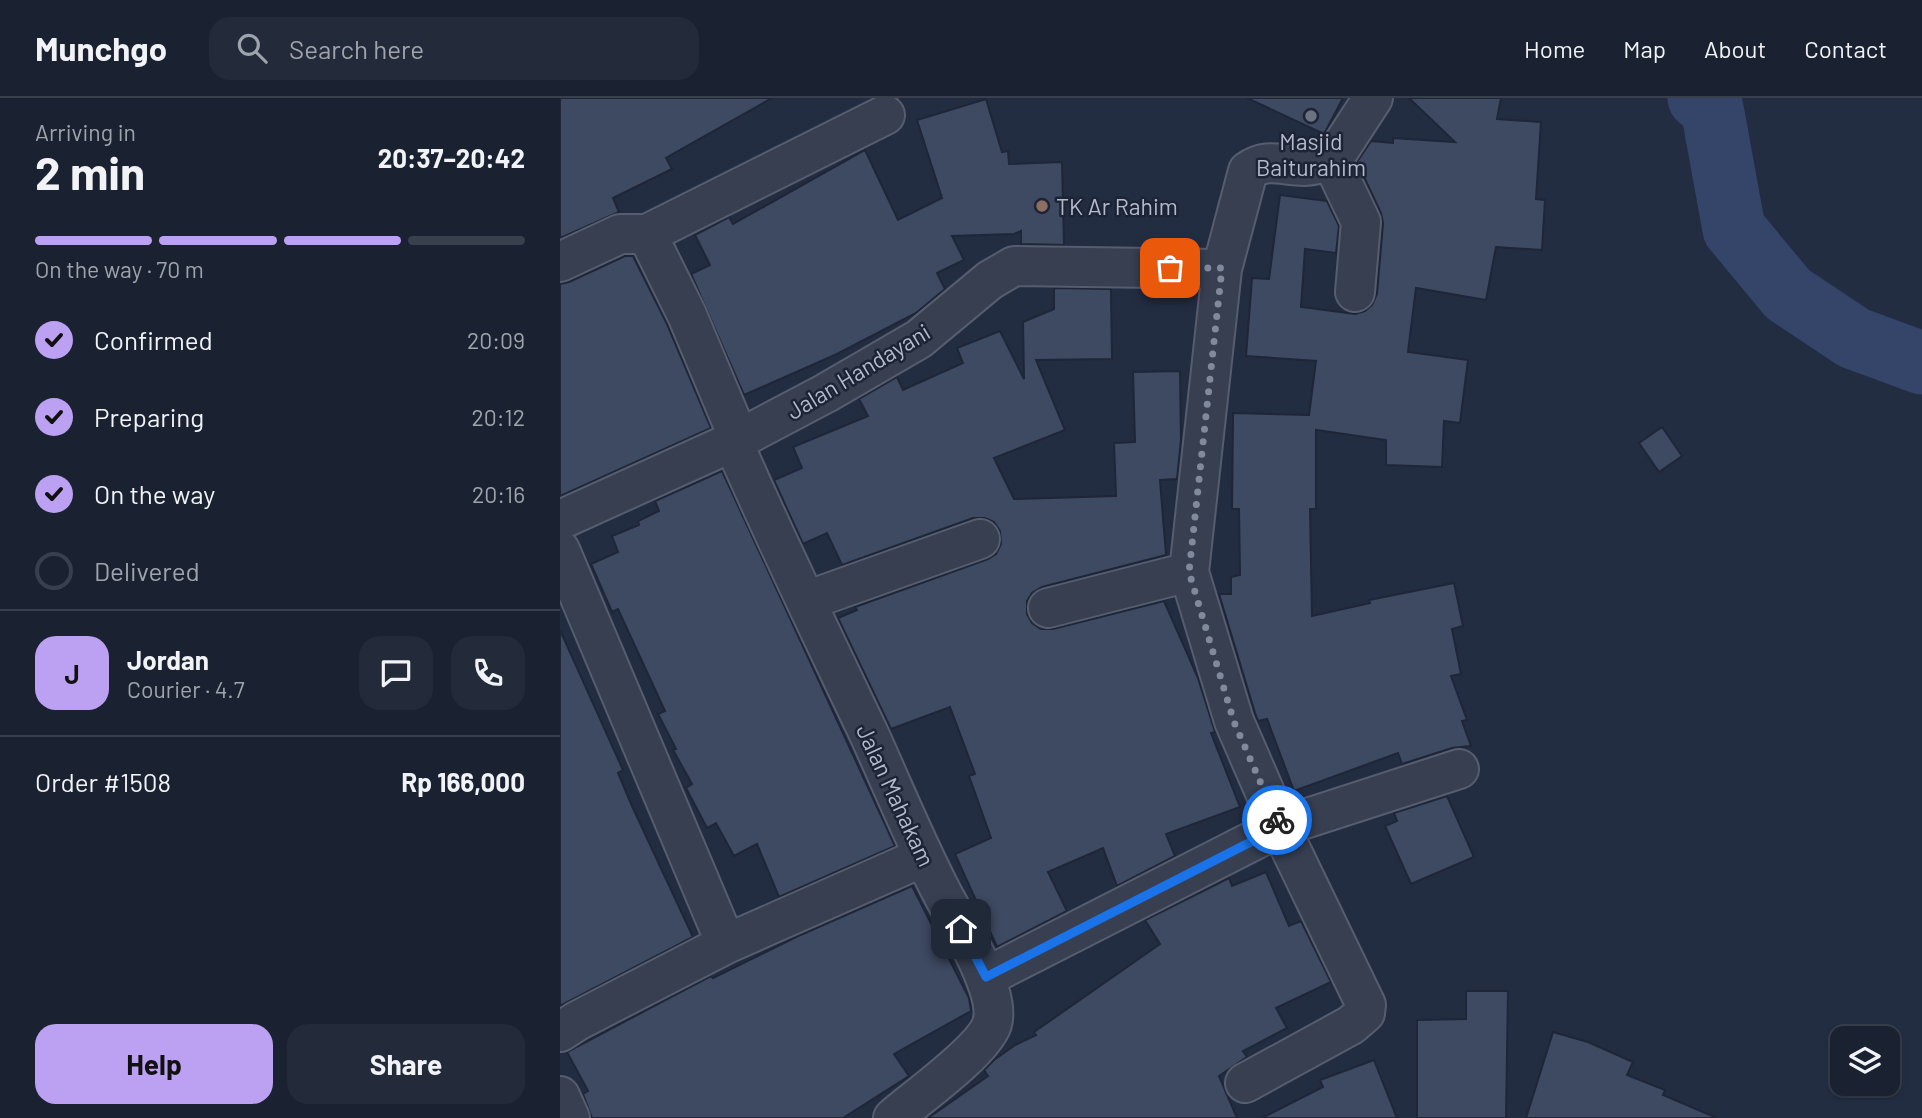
<!DOCTYPE html>
<meta charset="utf-8">
<style>
:root{--surface:#1a2232;--page:#232a3a;--text:#f1f3f6;--muted:#9fa4ac;--line:#383f4d;--accent:#bca0f2}
body{margin:0;font-family:Barlow,sans-serif;background:var(--page);color:var(--text);height:100vh;display:flex;flex-direction:column;font-size:26px;white-space:nowrap}
*{box-sizing:border-box;margin:0}
p{font-size:23px;color:var(--muted)}
.icon{flex:none;width:38px;height:38px;fill:none;stroke:currentColor;stroke-width:2;stroke-linecap:round;stroke-linejoin:round}
.map{position:relative;flex:1;overflow:hidden}
.details{display:flex;flex-direction:column;background:var(--surface);width:560px}
.details>*{flex:none}
.fabs{position:absolute;left:1270px;top:928px;display:grid;gap:14px}
.fabs a{display:grid;place-items:center;width:70px;height:70px;border-radius:14px;background:var(--surface);box-shadow:0 2px 5px #0004,0 0 0 2px var(--line);font-size:35px}
.pin{position:absolute;display:grid;place-items:center;width:60px;height:60px;color:#fff;margin:-30px;border-radius:14px;box-shadow:0 4px 10px #0006}
.courier{position:absolute;display:grid;place-items:center;width:70px;height:70px;margin:-35px;border:5px solid #1a73e8;border-radius:50%;background:#fff;color:#222;box-shadow:0 2px 9px #0007}
.summary em{font-style:normal;font-weight:700}
.summary div{display:flex;flex-direction:column-reverse}
.summary{display:flex;align-items:center;justify-content:space-between;height:119px;padding:0 35px}
h1{font-size:46px;font-weight:700;line-height:52px}
.bar{display:grid;grid-template-columns:repeat(4,1fr);gap:10px 7px;align-content:center;height:84px;padding:0 35px}
.bar i{height:9px;border-radius:5px;background:var(--line)}
.bar .on{background:var(--accent)}
.bar p{grid-column:span 4}
.line{display:flex;align-items:center;gap:18px;padding:0 35px;border-top:2px solid var(--line)}
.line div{flex:1}
.round{display:grid;place-items:center;flex:none;width:74px;height:74px;border-radius:21px;background:var(--page)}
ol{padding:0 35px;list-style:none}
li{display:flex;align-items:center;gap:21px;height:77px}
li p{margin-inline-start:auto}
li .icon{padding:7px;border-radius:50%;background:var(--accent);color:#111;stroke-width:4}
li:last-child{color:var(--muted)}
li i{width:38px;height:38px;border:4px solid var(--line);border-radius:50%}
.primary-button{display:flex;gap:14px;margin-top:auto;padding:14px 35px}
.primary-button a{flex:1;height:80px;border-radius:21px;background:var(--accent);color:#111;font-size:28px;font-weight:700;line-height:80px;text-align:center}
.primary-button a+a{background:var(--page);color:var(--text)}
header{display:flex;align-items:center;gap:42px;box-sizing:border-box;height:98px;padding:0 35px;background:var(--surface);border-bottom:2px solid var(--line)}
header strong{font-size:33px}
nav{display:flex;gap:38px;margin-inline-start:auto;font-size:24px}
.search{width:490px;height:63px;background:var(--page);display:flex;align-items:center;gap:18px;box-sizing:border-box;padding:0 24px;border-radius:21px;color:var(--muted);font-size:26px}
main{display:flex;flex:1;min-height:0}
.map>svg:first-child{display:block}
</style>
<header>
<strong>Munchgo</strong>
<div class="search"><svg class="icon" aria-label="search" viewBox="0 0 24 24"><circle cx="10" cy="10" r="6"/><path d="M15 15l6 6"/></svg>Search here</div>
<nav><a>Home</a><a>Map</a><a>About</a><a>Contact</a></nav>
</header>
<main>
<section class="details">
<div class="summary"><div><h1>2 min</h1><p>Arriving in</p></div><em>20:37–20:42</em></div>
<div class="bar"><i class="on"></i><i class="on"></i><i class="on"></i><i></i><p>On the way · 70 m</p></div>
<ol>
<li><svg class="icon" aria-label="check" viewBox="0 0 24 24"><path d="M5 12l5 5 9-10"/></svg>Confirmed<p>20:09</p></li>
<li><svg class="icon" aria-label="check" viewBox="0 0 24 24"><path d="M5 12l5 5 9-10"/></svg>Preparing<p>20:12</p></li>
<li><svg class="icon" aria-label="check" viewBox="0 0 24 24"><path d="M5 12l5 5 9-10"/></svg>On the way<p>20:16</p></li>
<li><i></i>Delivered</li>
</ol>
<div class="line" style="height:126px"><b class="round" style="background:var(--accent);color:#111">J</b><div><b>Jordan</b><p>Courier · 4.7</p></div><a class="round"><svg class="icon" aria-label="chat" viewBox="0 0 24 24"><path d="M4 5h16v11H9l-5 4z"/></svg></a><a class="round"><svg class="icon" aria-label="phone" viewBox="0 0 24 24"><path d="M5 4h4l2 5-3 2q2 4 5 5l2-3 5 2v4C11 20 4 13 5 4z"/></svg></a></div>
<div class="line" style="height:91px"><div>Order #1508</div><b>Rp 166,000</b></div>
<div class="primary-button"><a>Help</a><a>Share</a></div>
</section>
<div class="map">
<svg width="1362" height="1020" viewBox="0 0 1362 1020">
<rect width="100%" height="100%" fill="#232d42"/>
<g fill="none" stroke-linecap="round" stroke-linejoin="round">
<path stroke="#35456a" stroke-width="63" d="M1139,0L1152,10L1174,131L1228,196L1294,240L1362,265"/>
</g>
<path fill="#3e4962" stroke="#1e2638" stroke-width="2" d="M0,0H212L106,60L112,71L53,100L59,114L0,140Z
M687,0H783L764,36Z
M849,0H941L937,21L981,24L976,101L985,102L982,152L936,149L926,202L856,190L848,254L908,262L900,325L884,323L882,369L826,367V342L756,332V411H750L752,518L810,505L809,502L894,485L903,528L892,531L901,576L891,578L907,622L902,623L911,648L892,650L842,666L838,655L734,693L707,621L698,623L695,615L659,496H671V479L680,477L679,411H672L673,315L749,317L756,263L686,258L692,180L709,181L720,97L767,103L779,128L776,155L745,151L741,209L795,216L805,213L812,207L817,196L823,125L821,115L797,64L811,43L833,45V40L895,44Z
M426,1L442,54L448,53L449,66L502,64L504,147L461,146V133L454,136L392,138L404,162L377,175L385,191L356,215L277,256L184,297L131,176L150,167L135,137L169,119L173,126L305,52L338,122L382,100L357,22Z
M65,158H73L107,226L151,330L0,398V186L9,184Z
M494,190L551,191L552,261L476,262L505,332L434,360L454,401L556,398L554,345L575,344L573,274L620,273L621,342L617,381L600,382L606,457L482,489L472,495L467,503V516L472,525L481,531H493L604,503L638,580L655,634L651,635L680,709L606,736L615,758L557,788L543,750L488,774L507,813L437,849L395,756L431,740L409,678L415,676L390,609L331,631L278,520L297,512L295,509L428,461L436,456L441,446L440,433L434,424L425,420H413L282,467L267,435L243,446L214,382L242,370L233,349L308,318L299,301L337,279L343,292L403,265L397,250L440,233L464,281L463,224L494,211Z
M1102,329L1122,358L1099,374L1079,345Z
M162,373L335,748L219,799L197,746L174,758L156,725L147,730L126,690L132,686L113,652L116,651L98,616L105,613L58,511L52,514L31,466L58,454L52,438L79,427L78,423L99,413L95,403Z
M0,532L63,672L58,675L72,708L133,839L0,908Z
M887,698L914,759L851,786L825,728L837,723L834,715Z
M706,774L729,828L741,823L771,884L716,910L727,930L683,953L687,959L659,978L677,1020H368L428,978L424,972L434,962L455,947L476,937L474,934L600,846L585,822L669,780L672,788Z
M352,788L409,900L411,913L334,956L349,978L283,1020H32L23,996L28,993L7,954L151,878L153,880L236,839Z
M906,893H948L946,1020H857V922L906,921Z
M993,934L1028,944L1073,964L1067,977L1105,992L1103,997L1157,1020H966Z
M814,962L837,1020H702L763,989L760,982Z"/>
<g fill="none" stroke-linecap="round" stroke-linejoin="round">
<g stroke="#555d6f" stroke-width="42">
<path id="minor" d="M772,63L801,124L795,194
M772,63L813,0
M87,136L325,17
M0,164L60,136H87L127,217L179,341
M662,171L629,474L674,623L720,729L806,907L805,915L791,927L685,985
M173,344C216,443 263,539 309,636C333,689 355,743 382,795C397,824 442,894 432,926C423,953 356,1000 333,1020
M0,422L179,341L266,295L359,241L430,182L454,168L662,171L688,73C707,59 722,68 744,68C753,68 763,65 772,63
M0,452L166,846
M246,503L420,441
M488,510L629,474
M426,879L720,729L899,671
M0,934L17,923L166,846L363,759
M0,998L10,1020"/>
</g>
<use href="#minor" stroke="#373f51" stroke-width="38"/>
</g>
<g fill="none" stroke-linecap="round" stroke-linejoin="round">
<path stroke="#81899c" stroke-width="7" stroke-dasharray="0 12.6" d="M610,170H662L629,474L674,624L717,722"/>
<path stroke="#1a73e8" stroke-width="9" d="M401,831L426,879L720,729L717,722"/>
</g>
<circle fill="#6b7280" stroke="#1c2436" stroke-width="2.5" cx="751" cy="18" r="7"/>
<circle fill="#8d6e63" stroke="#1c2436" stroke-width="2.5" cx="482" cy="108" r="7"/>
<g text-anchor="middle" dominant-baseline="central" stroke-width="5" stroke-linejoin="round" paint-order="stroke">
<g font-size="23" fill="#b4bacc" stroke="#1c2436">
<text x="751" y="43">Masjid<tspan x="751" dy="26">Baiturahim</tspan></text>
<text x="496" y="108" text-anchor="start">TK Ar Rahim</text>
</g>
<g font-size="23" fill="#b4bacc" stroke="#1c2436">
<text transform="translate(298 273) rotate(-31)">Jalan Handayani</text>
<text transform="translate(336 697) rotate(65)">Jalan Mahakam</text>
</g>
</g>
</svg>
<div class="fabs">
<a><svg class="icon" aria-label="layers" viewBox="0 0 24 24"><path d="M12 4l9 5-9 5-9-5zM3 14l9 5 9-5"/></svg></a>
</div>
<div class="pin" style="left:610px;top:170px;background:#ea580c"><svg class="icon" aria-label="bag" viewBox="0 0 24 24"><path d="M5 8h14l-1 12H6zM9 8a3 3 0 0 1 6 0"/></svg></div>
<div class="pin" style="left:401px;top:831px;background:#1f2937"><svg class="icon" aria-label="home" viewBox="0 0 24 24"><path d="M3 11l9-7 9 7M6 9v11h12V9"/></svg></div>
<div class="courier" style="left:717px;top:722px"><svg class="icon" aria-label="bike" viewBox="0 0 24 24"><circle cx="6" cy="16" r="4"/><circle cx="18" cy="16" r="4"/><path d="M6 16l4-8h5l3 8M10 8l3 8H6M13 5h3"/></svg></div>
</div>
</main>
